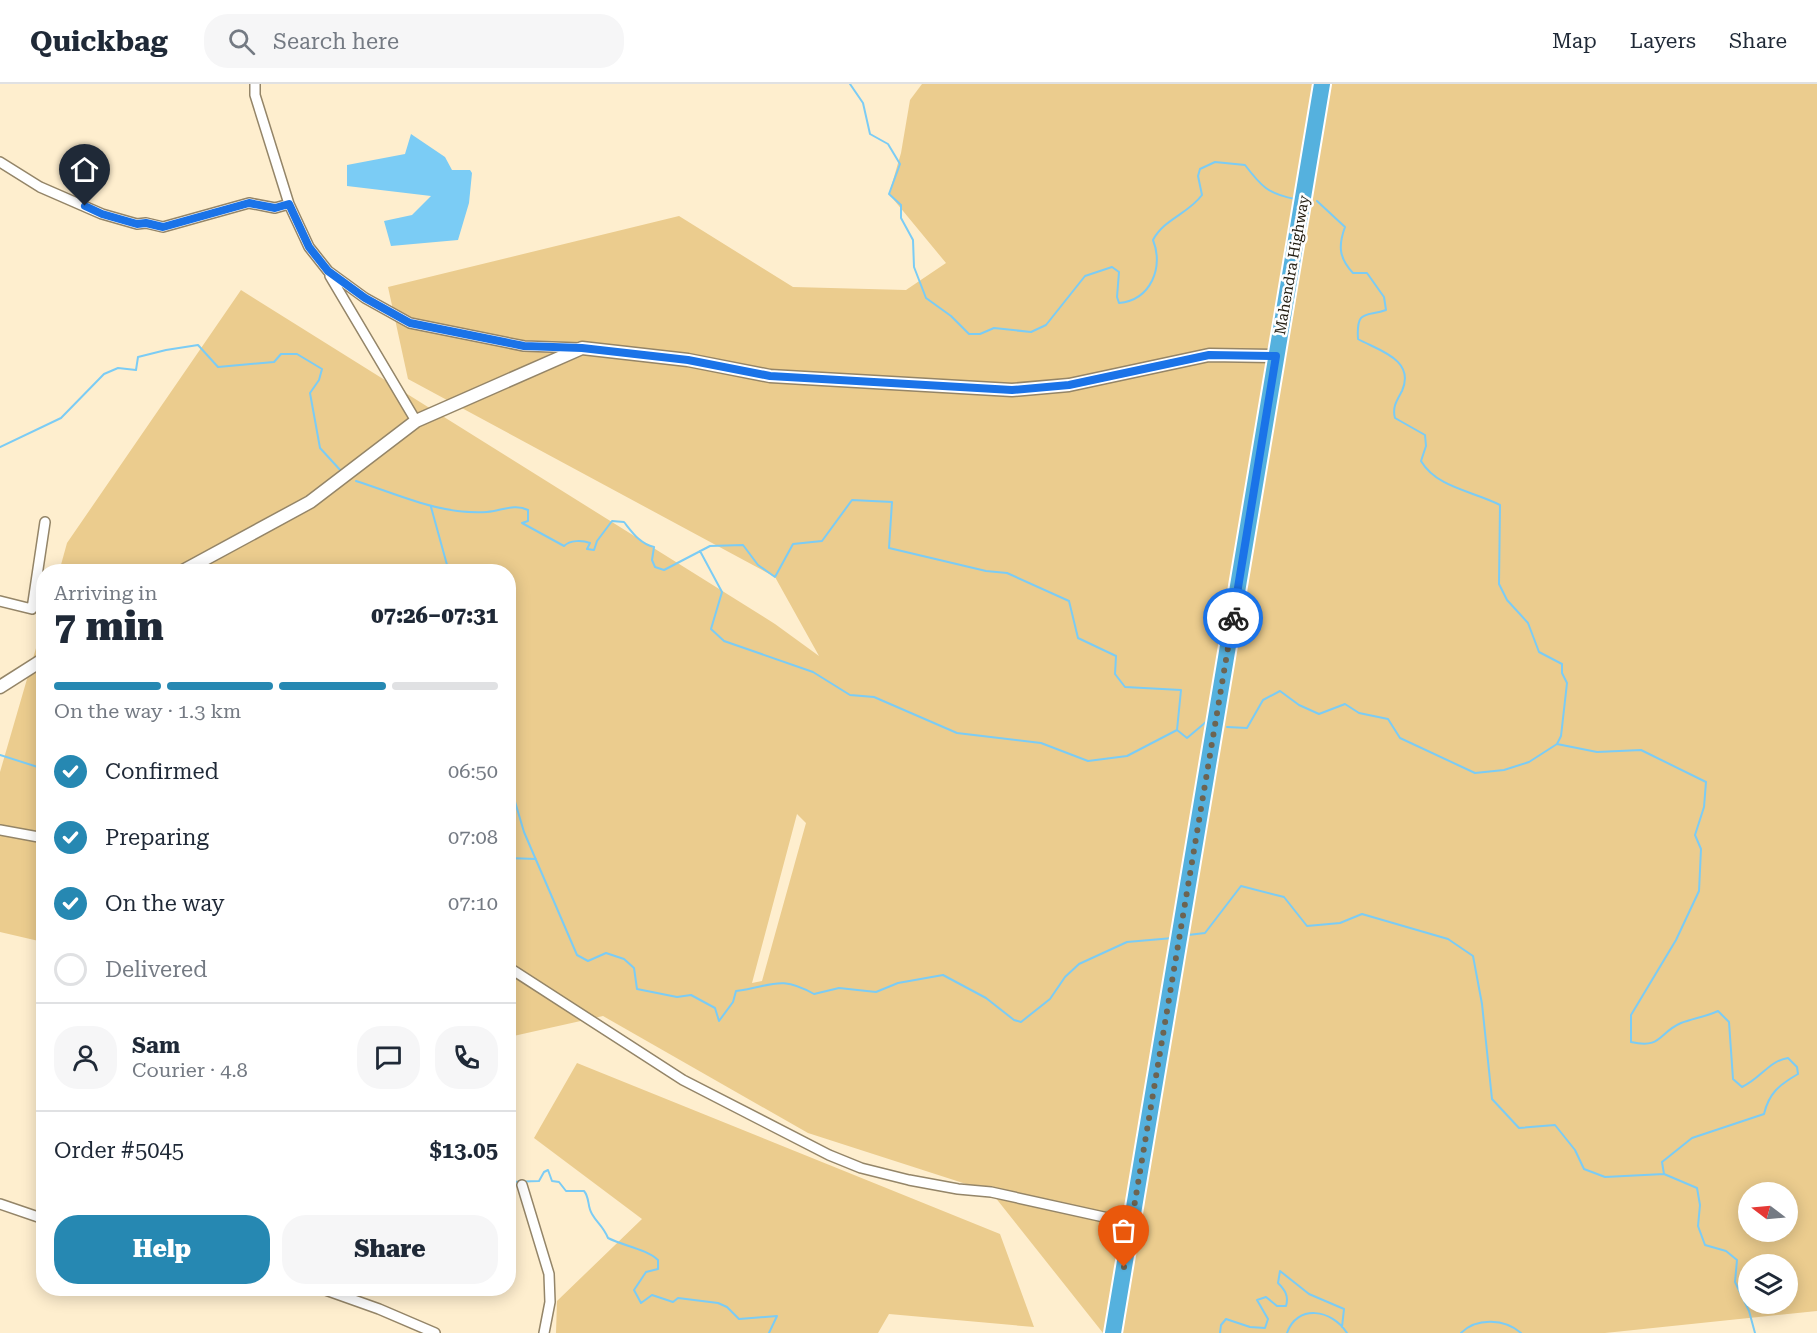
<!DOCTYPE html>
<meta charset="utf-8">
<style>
:root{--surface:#fff;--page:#f6f6f7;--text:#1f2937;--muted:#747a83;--line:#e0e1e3;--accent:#2688b2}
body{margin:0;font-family:"Roboto Serif",serif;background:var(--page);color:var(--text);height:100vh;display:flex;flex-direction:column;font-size:22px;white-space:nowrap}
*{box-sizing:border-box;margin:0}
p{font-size:20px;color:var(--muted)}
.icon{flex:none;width:33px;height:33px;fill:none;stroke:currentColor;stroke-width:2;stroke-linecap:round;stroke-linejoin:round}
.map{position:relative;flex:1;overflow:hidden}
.details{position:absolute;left:36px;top:480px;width:480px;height:732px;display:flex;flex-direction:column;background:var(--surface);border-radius:24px;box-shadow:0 3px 15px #0003}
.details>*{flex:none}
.needle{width:39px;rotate:286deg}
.tools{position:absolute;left:1738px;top:1098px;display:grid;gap:12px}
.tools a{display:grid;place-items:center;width:60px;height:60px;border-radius:50%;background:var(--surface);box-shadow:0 3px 15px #0003;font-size:30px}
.pin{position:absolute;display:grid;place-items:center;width:51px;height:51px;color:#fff;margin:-62px -26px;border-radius:50% 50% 50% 0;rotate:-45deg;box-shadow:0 0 6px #0007}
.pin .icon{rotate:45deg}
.courier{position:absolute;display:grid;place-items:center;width:60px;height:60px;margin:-30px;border:4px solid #1a73e8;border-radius:50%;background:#fff;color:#222;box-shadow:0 2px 8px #0007}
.overview em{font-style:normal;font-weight:800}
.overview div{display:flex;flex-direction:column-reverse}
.overview{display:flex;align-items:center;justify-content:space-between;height:102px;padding:0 18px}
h1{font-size:39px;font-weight:800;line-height:45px}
.bar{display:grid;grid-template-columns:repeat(4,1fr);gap:9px 6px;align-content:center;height:72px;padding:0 18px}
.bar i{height:8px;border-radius:4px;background:var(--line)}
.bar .active{background:var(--accent)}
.bar p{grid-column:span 4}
.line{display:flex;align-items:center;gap:15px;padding:0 18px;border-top:2px solid var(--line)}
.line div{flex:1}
.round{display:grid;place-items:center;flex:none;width:63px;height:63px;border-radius:24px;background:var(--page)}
ol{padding:0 18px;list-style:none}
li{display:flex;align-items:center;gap:18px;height:66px}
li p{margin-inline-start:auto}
li .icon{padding:6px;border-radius:50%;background:var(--accent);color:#fff;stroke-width:4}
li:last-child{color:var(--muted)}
li i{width:33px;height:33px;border:3px solid var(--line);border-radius:50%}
.cta{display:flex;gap:12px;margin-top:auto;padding:12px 18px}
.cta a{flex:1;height:69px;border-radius:24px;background:var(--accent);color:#fff;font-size:24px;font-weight:800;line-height:69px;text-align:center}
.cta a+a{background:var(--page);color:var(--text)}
header{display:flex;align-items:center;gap:36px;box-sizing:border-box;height:84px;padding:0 30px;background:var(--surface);border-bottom:2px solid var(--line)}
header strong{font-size:28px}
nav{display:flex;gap:33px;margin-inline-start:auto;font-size:21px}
.search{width:420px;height:54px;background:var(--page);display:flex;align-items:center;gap:15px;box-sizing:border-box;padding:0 21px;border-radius:24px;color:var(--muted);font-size:22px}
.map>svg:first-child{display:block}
</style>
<header>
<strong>Quickbag</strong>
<div class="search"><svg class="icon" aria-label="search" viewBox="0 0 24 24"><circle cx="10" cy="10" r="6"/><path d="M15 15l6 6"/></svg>Search here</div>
<nav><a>Map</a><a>Layers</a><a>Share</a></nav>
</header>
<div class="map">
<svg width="1817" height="1249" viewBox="0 0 1817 1249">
<rect width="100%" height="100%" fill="#feeece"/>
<path fill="#ebcc8e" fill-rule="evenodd" d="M922,0H1817V1227L1605,1249H1103L991,1108L808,1049L603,932L509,953L508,488H59L67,459L241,206L775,540L819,572L775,493L408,295L388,203L679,132L793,203L906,206L946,179L889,110L901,69L910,16ZM797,730L806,739L762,897L752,899ZM1749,1108H1788V1148H1749ZM1749,1180H1788V1220H1749Z
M43,540V858L0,848V688Z
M577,979L1000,1150L1034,1243L889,1230L878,1249H556L557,1217L642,1135L534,1054Z"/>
<path fill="#7bccf5" d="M411,50L445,73L452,86H470L472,89L469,119L458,156L391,162L384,137L412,131L431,112L347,102V81L405,70Z"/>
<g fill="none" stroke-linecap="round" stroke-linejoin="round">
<path stroke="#7bccf5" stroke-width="2" d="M850,0L863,19L870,50L888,60L900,80L889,110L901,121V134L913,156L914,183L926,214L951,232L969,250H980L994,244L1031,248L1046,241L1085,192L1112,183L1119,188L1117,213L1119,219C1151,216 1164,183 1153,156C1164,135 1188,130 1202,111L1198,92L1200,85L1215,78L1245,81C1261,102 1268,110 1295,115
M1317,117L1345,143C1338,162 1339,174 1353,189H1367L1384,213L1386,226C1367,233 1356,224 1358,255C1377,266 1416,275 1402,307C1397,316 1392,323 1395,334L1425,351L1426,362L1421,377C1437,404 1473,407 1500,421L1499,500L1507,516L1528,539L1539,568L1562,580V589L1567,599L1561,652L1557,660
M0,363L61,334L104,290L118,284L136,286L138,273L166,266L198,261L218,283L274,278L281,270H297L322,285L319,296L310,309L320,364L342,388
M356,397C400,411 440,431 487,428C501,427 515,419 528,426V437L522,439L564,462C570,456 582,456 590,459L587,465L594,466L597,457L612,437L624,438C632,448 640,460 654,463L652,476L655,483L664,486L710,462L743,461L758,481L775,493L793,460L822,457L852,416L892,418L889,464L986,487L1007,489L1069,517L1078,554L1116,572L1115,590L1125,603L1181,606L1177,646L1187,654L1206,638
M431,423L449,488
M700,467L722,508L711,545L724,557L813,588L850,611L874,613L957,649L1041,659L1088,677L1127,672L1177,646
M1227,643L1247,644L1263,616L1280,607L1299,621L1319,630L1345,620L1359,629L1388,635L1400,654L1475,689L1504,686L1529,678L1557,660L1597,668L1641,666L1706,698L1704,723L1695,751L1701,765L1699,807L1676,856L1631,931V958C1662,965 1658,949 1681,939C1694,934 1705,933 1718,927L1729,938L1733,995L1742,1003C1761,994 1769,977 1788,974L1797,983L1798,990C1779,1001 1769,1009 1764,1030L1692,1054L1662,1078L1664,1090L1697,1104L1700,1121L1698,1142L1705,1161L1726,1167L1737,1176L1735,1198L1749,1227L1755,1249
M0,671L44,685
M508,694L524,748L577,871L588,877L606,869L624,875L634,884L637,905L677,913L691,911L715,924L719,937L733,918L736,907C772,903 778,890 814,910L839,904L876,908L898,899L943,891L986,914L1014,936L1021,938L1050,915L1065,893L1079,880L1127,858L1173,854
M508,774L536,775
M1188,851L1205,849L1241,802L1284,813L1307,842L1340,839L1362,830L1448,855L1473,872L1482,920L1492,1015L1519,1044L1555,1041L1575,1066L1584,1085L1605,1093L1664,1090
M508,1098L539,1097L544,1088L548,1086L552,1097L559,1098L566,1107H584C590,1114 587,1122 592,1130C597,1139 603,1142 608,1154C624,1162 646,1165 658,1176V1185L646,1188L634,1206L641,1219L652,1211L673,1218L678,1214L718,1219L727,1223L739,1235L777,1232L769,1249
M1220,1249L1221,1241L1226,1235L1250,1243L1265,1244L1268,1235L1257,1216L1266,1213L1277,1222H1286C1289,1212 1285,1206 1278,1199L1280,1187L1309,1210L1344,1225L1342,1243
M1287,1249C1297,1220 1332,1225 1347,1249
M1461,1249C1477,1233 1505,1235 1521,1249"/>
<g stroke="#948568" stroke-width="12">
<path id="street" d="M255,0V11L289,120L309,163L328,187L365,214L410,239L524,262L580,264
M0,78L40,103L102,130L137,140L146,139L163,143L249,119L275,124L289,120
M330,192L416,337
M0,517L32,525L45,438
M0,746L44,754
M508,883L683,996L829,1071L861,1084L909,1096L958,1105L991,1108L1131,1139
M522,1101L549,1190L550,1218L544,1249
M0,1120L44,1135
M320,1204L379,1225L435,1249"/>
</g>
<g stroke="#948568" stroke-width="15">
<path id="secondary" d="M181,488L310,418L416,337L582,264L688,276L770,292L1012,306L1069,301L1209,271L1276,272
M0,603L44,575"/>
</g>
<g stroke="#fff" stroke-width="20">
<path id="highway" d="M1113,1249L1322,0"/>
</g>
<use href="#street" stroke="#fff" stroke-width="9"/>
<use href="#secondary" stroke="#fff" stroke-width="12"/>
<use href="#highway" stroke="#55b1de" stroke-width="16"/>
</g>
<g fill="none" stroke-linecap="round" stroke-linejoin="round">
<path stroke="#6d6451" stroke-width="6" stroke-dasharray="0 10.8" d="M1124,1183L1233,534"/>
<path stroke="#1a73e8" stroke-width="8" d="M85,122L102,130L137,140L146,139L163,143L249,119L275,124L289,120L309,163L328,187L365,214L410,239L524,262L582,264L688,276L770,292L1012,306L1069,301L1209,271L1276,272L1233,534"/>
</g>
<g text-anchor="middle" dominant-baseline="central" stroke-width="5" stroke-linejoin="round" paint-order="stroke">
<g font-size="15" fill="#1f190d" stroke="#fdfdfd">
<text transform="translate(1292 181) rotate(-80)">Mahendra Highway</text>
</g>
</g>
</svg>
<div class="tools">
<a><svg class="needle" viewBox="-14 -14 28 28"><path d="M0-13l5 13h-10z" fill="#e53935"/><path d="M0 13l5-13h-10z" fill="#747a83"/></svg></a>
<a><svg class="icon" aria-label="layers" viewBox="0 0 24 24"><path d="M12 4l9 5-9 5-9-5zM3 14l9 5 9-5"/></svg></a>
</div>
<div class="pin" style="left:1124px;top:1183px;background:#ea580c"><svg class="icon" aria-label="bag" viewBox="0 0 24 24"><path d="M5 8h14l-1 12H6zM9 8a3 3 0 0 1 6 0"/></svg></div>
<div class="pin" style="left:85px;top:122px;background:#1f2937"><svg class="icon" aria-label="home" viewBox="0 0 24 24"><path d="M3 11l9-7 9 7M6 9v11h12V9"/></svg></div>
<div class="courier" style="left:1233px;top:534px"><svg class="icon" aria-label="bike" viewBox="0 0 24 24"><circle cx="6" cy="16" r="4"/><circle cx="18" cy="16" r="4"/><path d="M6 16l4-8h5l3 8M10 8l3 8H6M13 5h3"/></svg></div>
<section class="details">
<div class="overview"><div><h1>7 min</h1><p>Arriving in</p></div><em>07:26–07:31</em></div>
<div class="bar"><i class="active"></i><i class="active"></i><i class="active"></i><i></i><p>On the way · 1.3 km</p></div>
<ol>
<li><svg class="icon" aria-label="check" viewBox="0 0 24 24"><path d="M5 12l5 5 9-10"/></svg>Confirmed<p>06:50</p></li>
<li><svg class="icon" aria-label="check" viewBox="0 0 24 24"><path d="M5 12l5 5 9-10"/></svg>Preparing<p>07:08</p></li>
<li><svg class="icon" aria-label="check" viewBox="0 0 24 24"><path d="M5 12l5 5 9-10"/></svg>On the way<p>07:10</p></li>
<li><i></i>Delivered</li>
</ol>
<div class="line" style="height:108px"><a class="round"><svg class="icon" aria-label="person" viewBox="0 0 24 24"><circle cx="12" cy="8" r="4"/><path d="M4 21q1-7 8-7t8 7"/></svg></a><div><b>Sam</b><p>Courier · 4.8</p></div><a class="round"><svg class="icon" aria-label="chat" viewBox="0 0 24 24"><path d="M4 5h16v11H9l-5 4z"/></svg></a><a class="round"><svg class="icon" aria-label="phone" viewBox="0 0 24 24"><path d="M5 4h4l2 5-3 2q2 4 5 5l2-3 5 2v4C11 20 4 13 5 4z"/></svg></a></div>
<div class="line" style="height:78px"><div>Order #5045</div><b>$13.05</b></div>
<div class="cta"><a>Help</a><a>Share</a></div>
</section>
</div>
